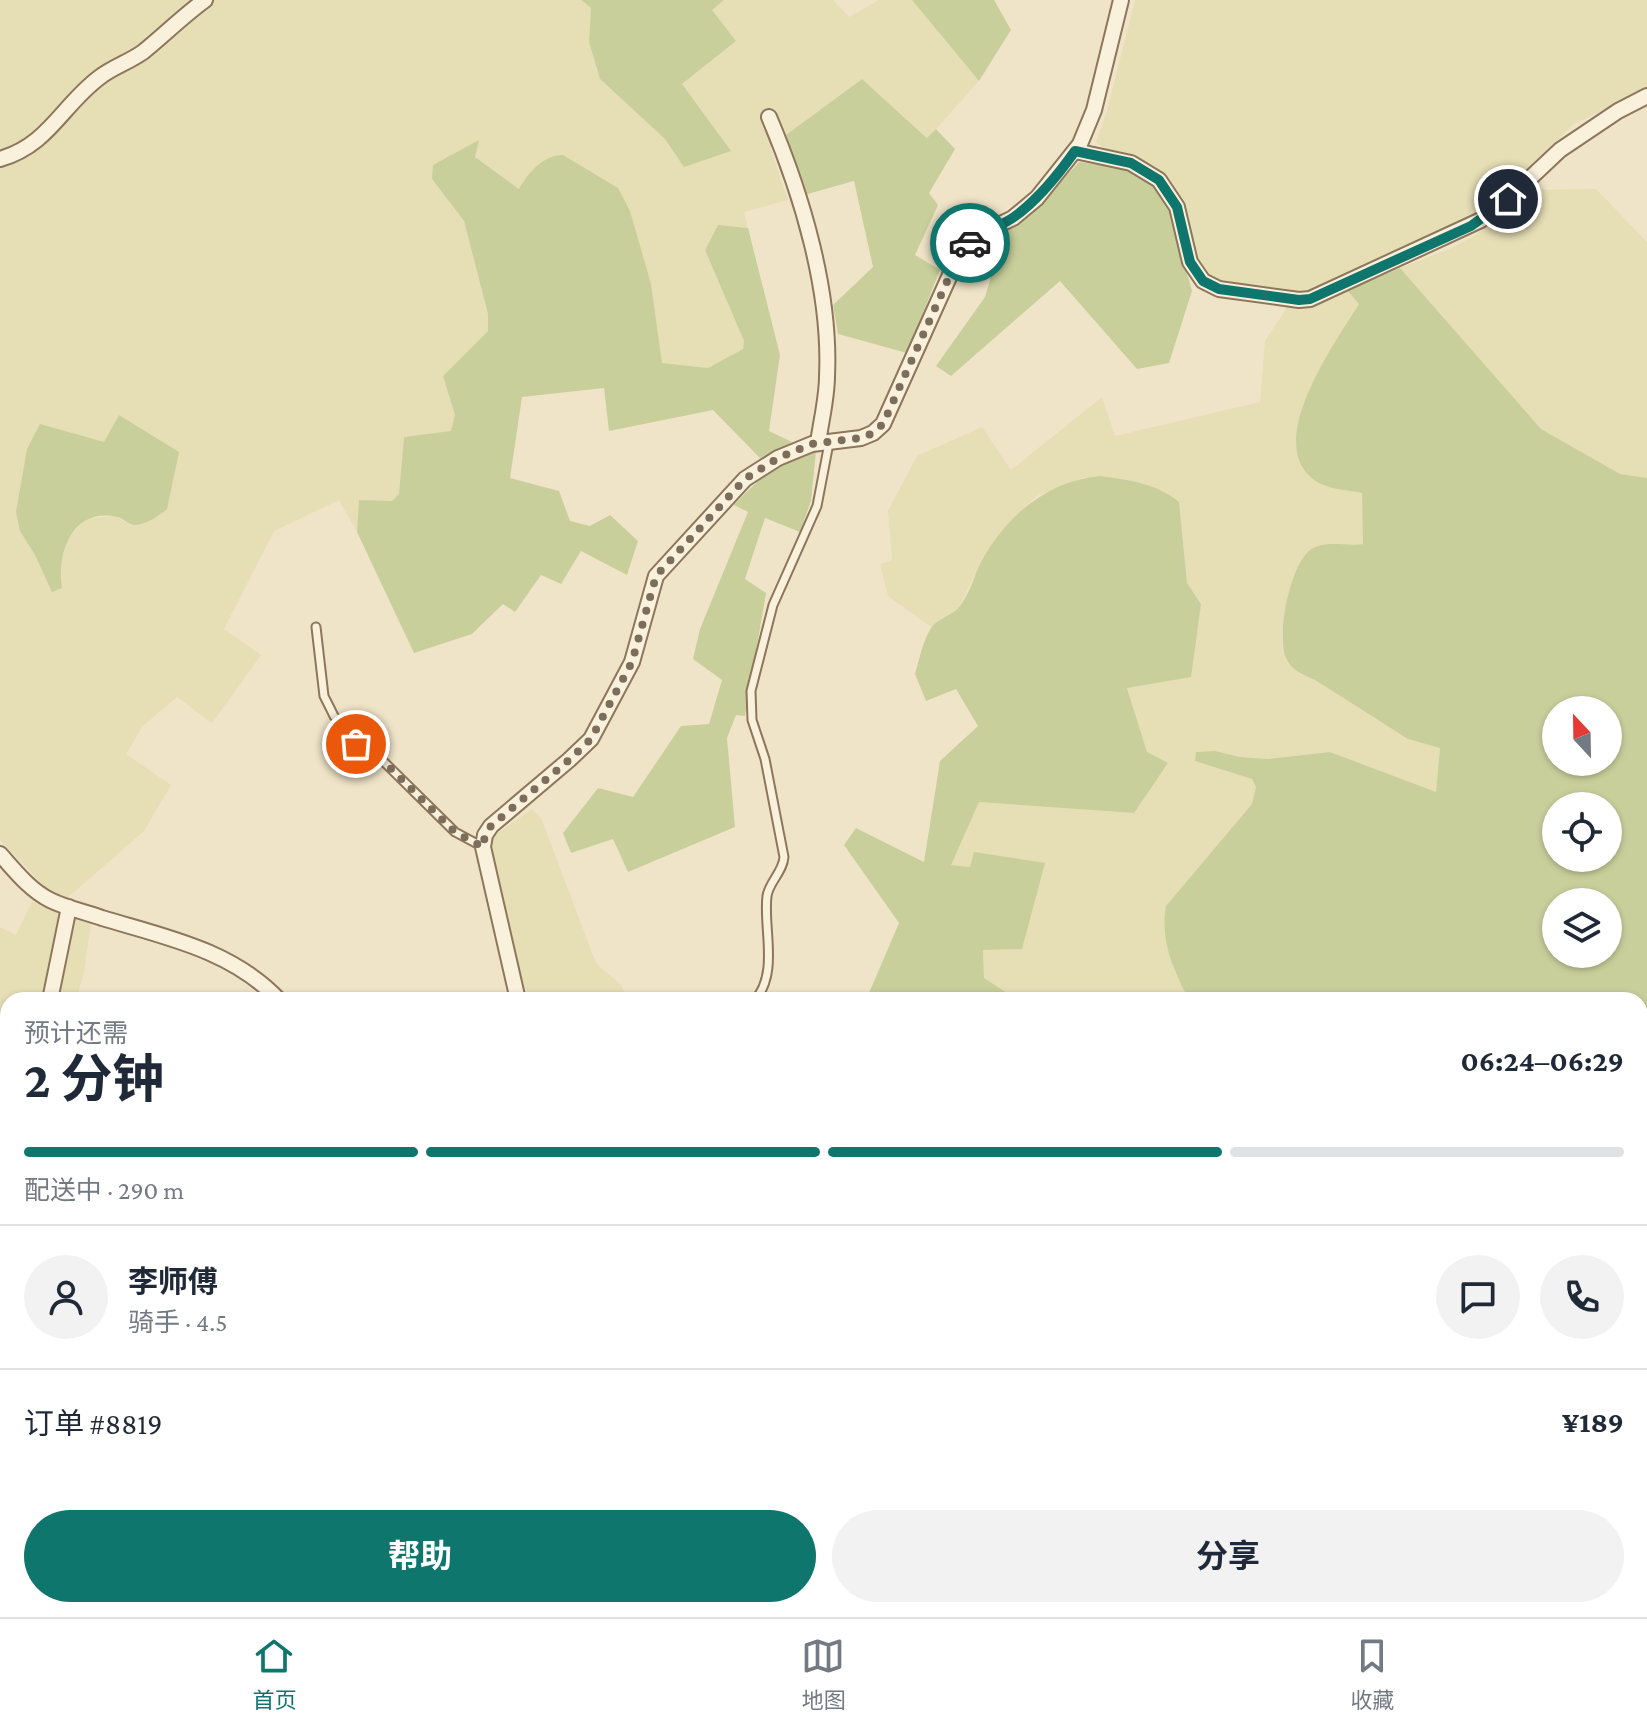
<!DOCTYPE html>
<html lang="zh">
<meta charset="utf-8">
<style>
:root{--surface:#fff;--page:#f2f2f3;--text:#1f2937;--muted:#747a83;--line:#e0e1e3;--accent:#0f766e}
body{margin:0;font-family:"Crimson Pro","Noto Sans SC",serif;background:var(--page);color:var(--text);height:100vh;display:flex;flex-direction:column;font-size:30px;white-space:nowrap}
*{box-sizing:border-box;margin:0}
p{font-size:26px;color:var(--muted)}
.icon{flex:none;width:44px;height:44px;fill:none;stroke:currentColor;stroke-width:2;stroke-linecap:round;stroke-linejoin:round}
.map{position:relative;flex:1;overflow:hidden}
.panel{position:absolute;left:0px;top:992px;width:1648px;height:626px;display:flex;flex-direction:column;background:var(--surface);border-radius:24px 24px 0 0;box-shadow:0 2px 6px #0004}
.panel>*{flex:none}
.needle{width:52px;rotate:338deg}
.controls{position:absolute;left:1542px;top:696px;display:grid;gap:16px}
.controls a{display:grid;place-items:center;width:80px;height:80px;border-radius:50%;background:var(--surface);box-shadow:0 2px 6px #0004;font-size:40px}
.pin{position:absolute;display:grid;place-items:center;width:68px;height:68px;color:#fff;margin:-34px;border:4px solid #fff;border-radius:50%;box-shadow:0 2px 8px #0007}
.courier{position:absolute;display:grid;place-items:center;width:80px;height:80px;margin:-40px;border:6px solid #0f766e;border-radius:50%;background:#fff;color:#222;box-shadow:0 2px 10px #0007}
.overview em{font-style:normal;font-weight:700}
.overview div{display:flex;flex-direction:column-reverse}
.overview{display:flex;align-items:center;justify-content:space-between;height:136px;padding:0 24px}
h1{font-size:52px;font-weight:700;line-height:60px}
.bar{display:grid;grid-template-columns:repeat(4,1fr);gap:12px 8px;align-content:center;height:96px;padding:0 24px}
.bar i{height:10px;border-radius:6px;background:var(--line)}
.bar .active{background:var(--accent)}
.bar p{grid-column:span 4}
.line{display:flex;align-items:center;gap:20px;padding:0 24px;border-top:2px solid var(--line)}
.line div{flex:1}
.round{display:grid;place-items:center;flex:none;width:84px;height:84px;border-radius:42px;background:var(--page)}
.action{display:flex;gap:16px;margin-top:auto;padding:16px 24px}
.action a{flex:1;height:92px;border-radius:48px;background:var(--accent);color:#fff;font-size:32px;font-weight:700;line-height:92px;text-align:center}
.action a+a{background:var(--page);color:var(--text)}
.tab-bar{display:flex;justify-content:space-around;align-items:center;height:112px;border-top:2px solid var(--line);background:var(--surface);font-size:22px;color:var(--muted)}
.tab-bar a{display:grid;justify-items:center;gap:4px}
.tab-bar .active{color:var(--accent)}
.map>svg:first-child{display:block}
</style>
<div class="map">
<svg width="1647" height="1617" viewBox="0 0 1647 1617">
<rect width="100%" height="100%" fill="#f0e4c8"/>
<path fill="#e6deb5" fill-rule="evenodd" d="M0,0H195L152,36L100,67L39,131L17,145L0,151Z
M211,0H581L591,7L589,42L600,79L665,139L682,84L736,41L711,10L724,0H833L849,17L879,0H912L979,81L928,138L862,79L770,147L788,200L744,212L748,228L718,226L705,250L744,341L743,349L708,368L661,363L651,284L475,157L478,140L432,179L464,221L488,314V331L443,376L455,415L451,432L404,437L399,494L392,501H359L357,532L339,500L274,531L224,629L261,655L212,723L177,697L143,726L126,754L171,785L144,831L66,899L45,887L0,840V164L40,147L102,81ZM119,415L161,515L137,525H130L115,516L90,518L83,522L69,538L62,554L59,571L35,555L20,531L105,442Z
M1135,0H1647V89L1574,124L1491,202L1461,223L1312,292L1296,294L1210,278L1198,266L1181,203L1170,184L1143,161L1105,149L1096,142L1106,114Z
M1596,189L1647,242V478L1620,474L1541,429L1400,268L1452,248L1477,234L1502,218L1527,190Z
M1347,290L1359,304L1310,387L1296,437L1298,454L1305,469L1332,488L1362,493L1363,544L1345,546L1328,544L1294,578L1282,629V645L1299,674L1315,680L1408,739L1440,748L1436,793L1330,752L1268,759L1240,757L1215,751L1195,761L1252,779L1256,787L1252,804L1166,906L1175,972L1189,1000L1108,997L1104,1000H1018L984,978L983,950L970,867L950,865L979,802L1133,813L1168,763L1147,753L1127,687L1201,604L1187,583L1179,502L1150,486L1100,476L1083,478L1037,496L1024,508L974,576L959,607L931,627L888,596L880,564L892,560L888,511L917,456L982,427L1011,470L1102,397L1115,436L1260,402L1265,341L1288,306H1311Z
M532,809L541,818L596,963L622,986L626,1000H530L519,971L488,849L492,837Z
M32,901L62,915L91,923L84,972L76,1000H8V1123L0,1141V927L16,935Z
M8,1151V1335L0,1334V1171Z
M0,1373L8,1375V1610H19L20,1617H0Z
M154,1610H359L368,1617H153Z
M679,1610H805L803,1617H680Z
M1107,1610H1203L1199,1617H1106Z"/>
<path fill="#c9cf9b" fill-rule="evenodd" d="M581,0H724L712,10L736,41L682,84L731,151L684,167L665,139L600,79L589,42L591,8Z
M912,0H994L1011,30L979,81Z
M862,79L927,138L936,129L955,149L929,193L938,205L915,255L940,270L907,353L838,334L833,305L873,267L854,181L804,195L786,135Z
M479,140L475,157L519,189C528,173 543,155 563,155L618,188L630,211L651,284L662,363L708,368L743,349L744,341L705,250L718,225L748,228L780,355L769,431L792,442L760,458L713,410L609,431L604,388L522,397L510,478L559,491L570,521L590,526L610,515L638,541L627,575L581,551L561,584L541,575L515,612L503,604L472,634L414,653L357,532L359,500L392,501L399,494L404,437L451,431L455,415L443,376L488,331V314L464,221L432,179L433,165Z
M1079,162L1120,168L1150,179L1167,203L1192,291L1169,363L1137,369L1060,281L951,376L936,366L985,297L1005,229L1039,206Z
M1400,268L1541,429L1620,474L1647,478V1574L1640,1566V1000H1189C1173,969 1160,941 1166,906L1252,804L1256,787L1252,779L1195,761L1196,752L1215,751L1240,757L1268,759L1330,752L1436,792L1440,748L1408,739L1315,680C1303,675 1292,671 1286,658C1276,635 1290,567 1309,551C1323,539 1346,547 1363,544L1362,493C1348,490 1332,490 1319,483C1258,448 1336,342 1359,304L1347,290ZM1556,710H1608V762H1556ZM1556,806H1608V858H1556ZM1556,902H1608V954H1556Z
M119,415L179,452L167,509C161,515 143,526 134,525C127,524 123,518 117,517C73,507 56,553 62,588L52,592L35,555L20,531L16,512L27,449L40,424L104,442Z
M816,451L811,501L800,532L765,518L745,579L766,593L745,716L736,715L727,738L735,827L628,872L613,839L571,853L563,833L598,788L633,797L681,726L709,724L722,680L693,659L700,629L748,512L734,505C753,484 786,454 816,451Z
M1100,476C1128,480 1156,483 1179,502L1187,583L1201,604L1191,677L1127,688L1147,752L1168,763L1134,813L979,802L951,865L970,867L974,852L1045,863L1022,949L983,950L984,978L1018,1000H866L899,923L844,845L856,828L924,862L940,761L978,726L956,689L926,701L915,674C919,661 923,640 931,628C937,619 953,615 960,606C970,593 974,576 981,562C1006,516 1047,481 1100,476Z
M19,1610H154L153,1617H20Z
M359,1610H599V1617H368Z
M805,1610H957C935,1617 835,1617 803,1617Z
M989,1610H1107L1106,1617H987Z
M1203,1610H1531L1527,1617H1199Z"/>
<g fill="none" stroke-linecap="round" stroke-linejoin="round">
<g stroke="#8d765c" stroke-width="11">
<path id="lane" d="M316,627L324,696L334,716L360,748L380,758L455,832L483,847
M755,1000C779,973 763,928 767,896C769,882 783,872 784,857L765,759L752,720L751,691L773,605L817,506L829,443"/>
</g>
<g stroke="#8d765c" stroke-width="18">
<path id="street" d="M769,117C802,195 831,291 827,376C827,398 821,421 818,443
M1075,151L1131,163L1159,180L1177,207L1190,262L1203,281L1219,289L1299,300L1310,299L1481,220L1508,199L1560,150L1618,111L1647,96
M0,159C49,145 62,105 100,77C113,67 129,62 143,52C164,35 183,16 205,0
M0,854C15,871 30,890 50,900C66,908 85,912 102,918C165,937 232,950 279,1000
M50,1000L69,907
M518,1000L483,847L485,835L491,826L569,760L591,739L632,662L656,576L745,479L778,458L812,444L861,438L873,433L883,424L950,275L967,246L980,234L1013,218L1037,198L1080,144L1094,110L1121,0
M0,1156L8,1136
M672,1610V1617"/>
</g>
<use href="#lane" stroke="#faf1dc" stroke-width="7"/>
<use href="#street" stroke="#faf1dc" stroke-width="14"/>
</g>
<g fill="none" stroke-linecap="round" stroke-linejoin="round">
<path stroke="#7c6e5b" stroke-width="8" stroke-dasharray="0 14.4" d="M356,744L380,758L455,832L483,847L485,835L491,826L569,760L591,739L632,662L656,576L745,479L778,458L812,444L861,438L873,433L883,424L950,275L970,243"/>
<path stroke="#0f766e" stroke-width="10" d="M970,243C983,231 1000,227 1014,217C1038,200 1058,175 1075,151L1131,163L1159,180L1177,207L1190,262L1203,281L1219,289L1299,300L1310,299L1471,226L1508,199"/>
</g>
</svg>
<div class="controls">
<a><svg class="needle" viewBox="-14 -14 28 28"><path d="M0-13l5 13h-10z" fill="#e53935"/><path d="M0 13l5-13h-10z" fill="#747a83"/></svg></a>
<a><svg class="icon" aria-label="locate" viewBox="0 0 24 24"><circle cx="12" cy="12" r="6"/><path d="M12 2v4M12 18v4M2 12h4M18 12h4"/></svg></a>
<a><svg class="icon" aria-label="layers" viewBox="0 0 24 24"><path d="M12 4l9 5-9 5-9-5zM3 14l9 5 9-5"/></svg></a>
</div>
<div class="pin" style="left:356px;top:744px;background:#ea580c"><svg class="icon" aria-label="bag" viewBox="0 0 24 24"><path d="M5 8h14l-1 12H6zM9 8a3 3 0 0 1 6 0"/></svg></div>
<div class="pin" style="left:1508px;top:199px;background:#1f2937"><svg class="icon" aria-label="home" viewBox="0 0 24 24"><path d="M3 11l9-7 9 7M6 9v11h12V9"/></svg></div>
<div class="courier" style="left:970px;top:243px"><svg class="icon" aria-label="car" viewBox="0 0 24 24"><path d="M5 17H2v-5l4-1 3-4h7l3 4 3 1v5h-3M9 17h6M6 11h13"/><circle cx="7" cy="17" r="2"/><circle cx="17" cy="17" r="2"/></svg></div>
<section class="panel">
<div class="overview"><div><h1>2 分钟</h1><p>预计还需</p></div><em>06:24–06:29</em></div>
<div class="bar"><i class="active"></i><i class="active"></i><i class="active"></i><i></i><p>配送中 · 290 m</p></div>
<div class="line" style="height:144px"><a class="round"><svg class="icon" aria-label="person" viewBox="0 0 24 24"><circle cx="12" cy="8" r="4"/><path d="M4 21q1-7 8-7t8 7"/></svg></a><div><b>李师傅</b><p>骑手 · 4.5</p></div><a class="round"><svg class="icon" aria-label="chat" viewBox="0 0 24 24"><path d="M4 5h16v11H9l-5 4z"/></svg></a><a class="round"><svg class="icon" aria-label="phone" viewBox="0 0 24 24"><path d="M5 4h4l2 5-3 2q2 4 5 5l2-3 5 2v4C11 20 4 13 5 4z"/></svg></a></div>
<div class="line" style="height:104px"><div>订单 #8819</div><b>¥189</b></div>
<div class="action"><a>帮助</a><a>分享</a></div>
</section>
</div>
<nav class="tab-bar">
<a class="active"><svg class="icon" aria-label="home" viewBox="0 0 24 24"><path d="M3 11l9-7 9 7M6 9v11h12V9"/></svg>首页</a>
<a><svg class="icon" aria-label="map" viewBox="0 0 24 24"><path d="M3 6l6-2 6 2 6-2v14l-6 2-6-2-6 2zM9 4v14M15 6v14"/></svg>地图</a>
<a><svg class="icon" aria-label="saved" viewBox="0 0 24 24"><path d="M7 4h10v16l-5-4-5 4z"/></svg>收藏</a>
</nav>
